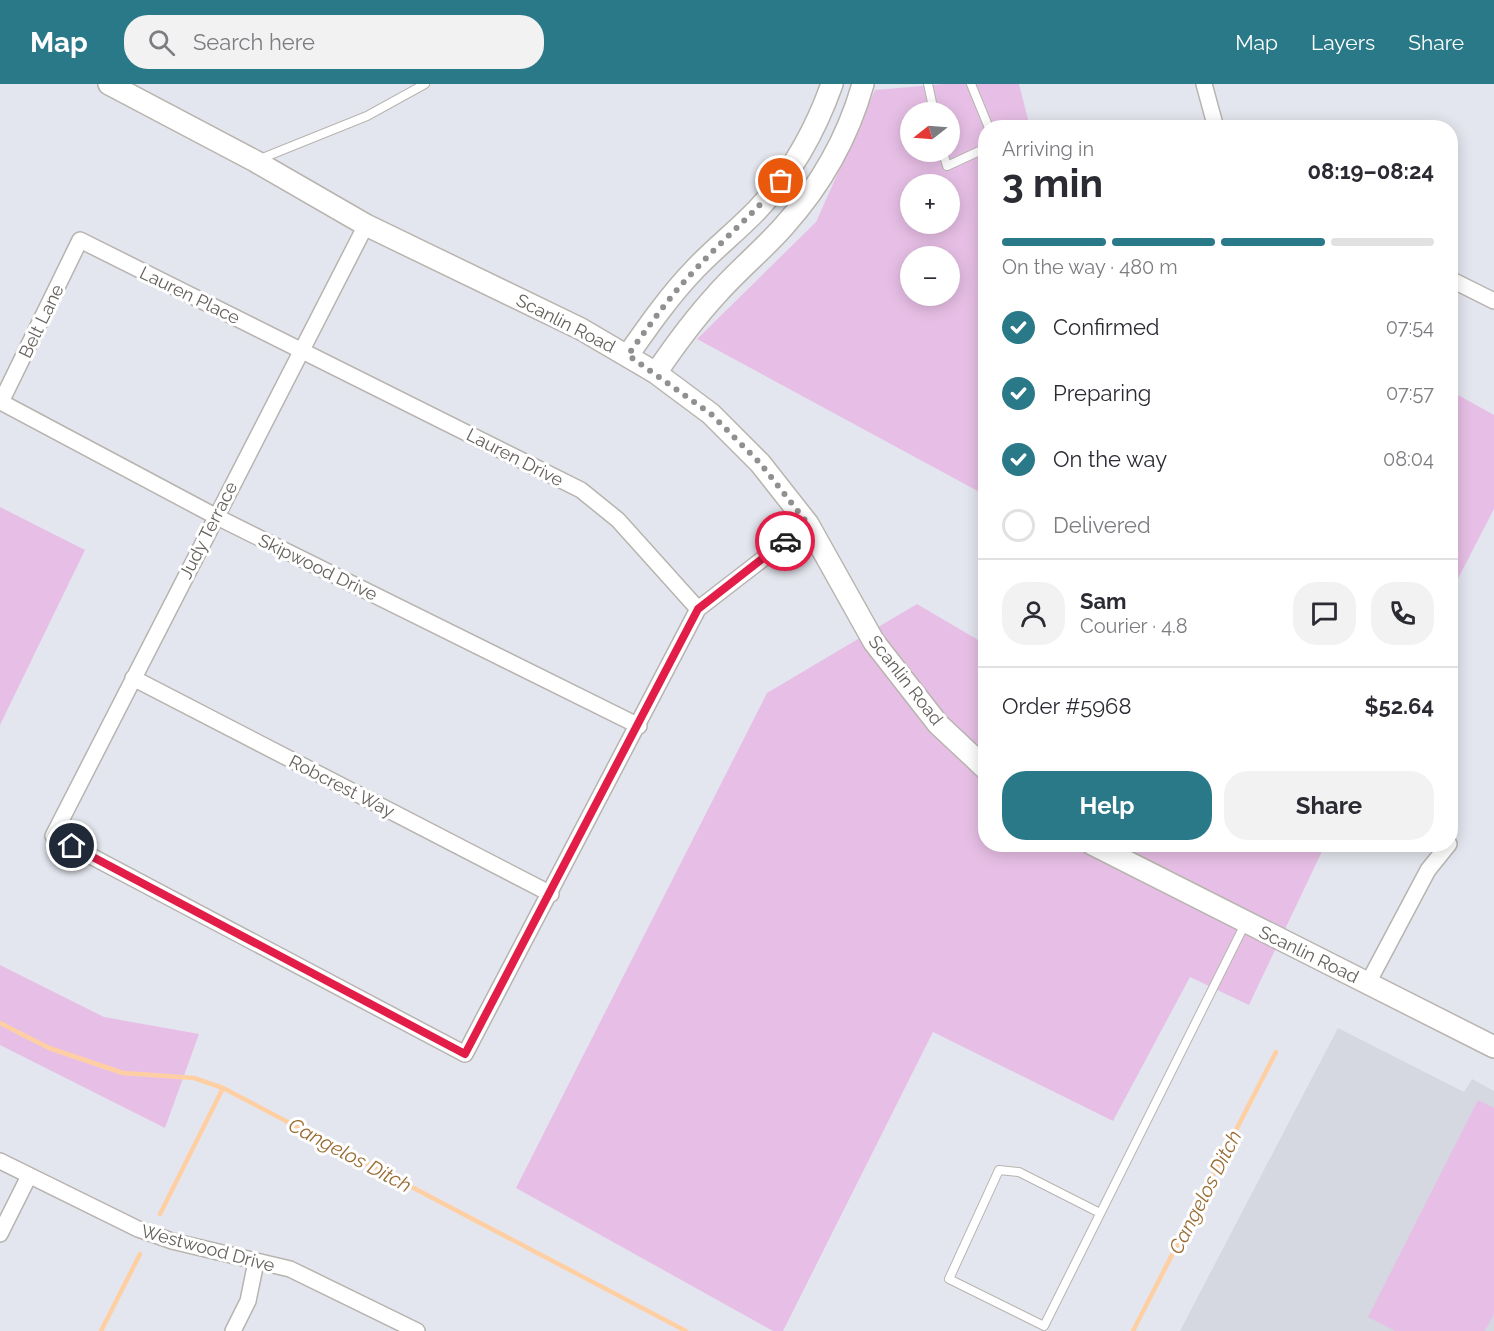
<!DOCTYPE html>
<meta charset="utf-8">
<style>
:root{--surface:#fff;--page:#f2f2f3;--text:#2b2b33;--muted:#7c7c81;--line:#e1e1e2;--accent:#2a7988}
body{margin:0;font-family:Raleway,sans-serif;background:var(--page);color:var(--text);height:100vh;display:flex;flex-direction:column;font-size:22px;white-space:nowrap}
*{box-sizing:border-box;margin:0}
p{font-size:20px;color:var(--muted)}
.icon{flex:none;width:33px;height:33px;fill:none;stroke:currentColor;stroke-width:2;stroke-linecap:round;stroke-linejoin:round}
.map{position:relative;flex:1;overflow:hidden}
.details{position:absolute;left:978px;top:36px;width:480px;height:732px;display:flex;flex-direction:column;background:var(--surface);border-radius:24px;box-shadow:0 3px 15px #0003}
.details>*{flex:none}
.needle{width:39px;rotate:253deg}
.controls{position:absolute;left:900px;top:18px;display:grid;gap:12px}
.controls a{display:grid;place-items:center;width:60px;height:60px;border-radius:50%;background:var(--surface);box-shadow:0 3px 15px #0003;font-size:30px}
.pin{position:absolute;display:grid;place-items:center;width:51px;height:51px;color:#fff;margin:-26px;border:3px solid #fff;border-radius:50%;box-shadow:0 2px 6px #0007}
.courier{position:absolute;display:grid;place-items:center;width:60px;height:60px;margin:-30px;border:4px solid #e11d48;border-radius:50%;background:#fff;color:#222;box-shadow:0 2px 8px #0007}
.headline em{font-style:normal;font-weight:700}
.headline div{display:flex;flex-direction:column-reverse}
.headline{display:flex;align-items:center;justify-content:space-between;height:102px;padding:0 24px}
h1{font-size:39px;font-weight:700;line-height:45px}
.bar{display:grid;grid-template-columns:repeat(4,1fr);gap:9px 6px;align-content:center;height:72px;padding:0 24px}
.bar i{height:8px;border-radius:4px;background:var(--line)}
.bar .active{background:var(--accent)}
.bar p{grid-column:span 4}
.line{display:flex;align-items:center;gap:15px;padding:0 24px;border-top:2px solid var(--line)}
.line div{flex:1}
.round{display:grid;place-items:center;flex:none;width:63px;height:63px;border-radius:24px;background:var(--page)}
ol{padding:0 24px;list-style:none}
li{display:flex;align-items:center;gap:18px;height:66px}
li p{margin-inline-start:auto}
li .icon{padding:6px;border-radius:50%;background:var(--accent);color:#fff;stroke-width:4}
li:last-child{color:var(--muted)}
li i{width:33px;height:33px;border:3px solid var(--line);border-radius:50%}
.button{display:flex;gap:12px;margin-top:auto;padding:12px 24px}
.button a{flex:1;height:69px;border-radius:24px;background:var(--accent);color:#fff;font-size:24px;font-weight:700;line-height:69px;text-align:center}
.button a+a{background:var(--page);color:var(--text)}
header{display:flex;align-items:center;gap:36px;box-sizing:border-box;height:84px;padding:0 30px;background:var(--accent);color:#fff}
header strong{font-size:28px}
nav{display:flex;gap:33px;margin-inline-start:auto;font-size:21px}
.search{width:420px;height:54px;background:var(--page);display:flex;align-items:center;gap:15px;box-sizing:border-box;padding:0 21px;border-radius:24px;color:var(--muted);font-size:22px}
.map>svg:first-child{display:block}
</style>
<header>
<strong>Map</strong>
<div class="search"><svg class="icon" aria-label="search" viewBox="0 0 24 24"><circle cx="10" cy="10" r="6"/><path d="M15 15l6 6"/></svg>Search here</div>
<nav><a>Map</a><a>Layers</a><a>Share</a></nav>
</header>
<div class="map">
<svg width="1494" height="1247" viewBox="0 0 1494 1247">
<rect width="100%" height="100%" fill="#e4e6ef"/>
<path fill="#d5d7e1" d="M1338,944L1464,1008L1472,995L1494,1007V1247H1180Z"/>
<path fill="#e7bfe6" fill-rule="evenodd" d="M945,0H1019L1030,43L986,44L985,411L697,255L816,138L875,6ZM910,28H950V68H910ZM910,100H950V140H910ZM910,172H950V212H910Z
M1451,307L1494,331V425L1451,508Z
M0,423L85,466L0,641Z
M917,520L985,560L986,760L1325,761L1249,921L1190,893L1113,1037L933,948L783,1247H773L516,1104L767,609Z
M0,881L104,933L199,950L165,1044L0,961Z
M1478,1016L1494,1024V1230L1485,1247H1395L1368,1233Z"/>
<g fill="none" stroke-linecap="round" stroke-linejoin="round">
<path stroke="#ffcfa4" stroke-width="4.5" d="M0,939L49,964L123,989L194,994L223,1004L686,1247
M160,1130L223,1004
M101,1247L140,1170
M1133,1247L1276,968"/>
<g stroke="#b7b4af" stroke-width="10">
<path id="lane" d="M928,0L934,28
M971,0L989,44
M943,68L947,82L986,64
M260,75L367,32L425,0
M1100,1129L1019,1088L999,1086L949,1195L1044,1242L1245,840"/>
</g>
<g stroke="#b7b4af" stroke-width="18">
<path id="street" d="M1204,0L1216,44
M366,141L53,752L465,970L698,525L808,440
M1450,195L1494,217
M133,594L551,810
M639,642L215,432L1,318L80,156L581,406L618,436L698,525
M1368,899L1428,786L1449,760
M0,1077L138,1145L172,1157L290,1185L417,1247
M0,1150L29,1092
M233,1247L248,1217L256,1178"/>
</g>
<g stroke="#b8b4ae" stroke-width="24">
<path id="secondary" d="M109,0L255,77L366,141L581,245L656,289L711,330L760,379L808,440L874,558L938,640L986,685
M628,271C649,241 670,211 695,185C715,164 738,146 758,125C791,90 816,45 832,0
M656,289C675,261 694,235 717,210C738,186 763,166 784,142C821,101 848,53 863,0
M1092,760L1494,963"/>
</g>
<use href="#lane" stroke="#fff" stroke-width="8"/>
<use href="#street" stroke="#fff" stroke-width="15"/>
<use href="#secondary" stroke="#fff" stroke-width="21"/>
</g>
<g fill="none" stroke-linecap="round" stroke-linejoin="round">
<path stroke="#91908f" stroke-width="6" stroke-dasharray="0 10.8" d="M781,97C754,130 722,156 694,187C669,213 649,242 628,271L711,330L760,379L808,440L785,457"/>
<path stroke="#e11d48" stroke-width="8" d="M72,762L465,970L698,525L785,457"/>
</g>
<g text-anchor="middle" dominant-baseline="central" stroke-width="6" stroke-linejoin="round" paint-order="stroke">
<g font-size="18" fill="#65615c" stroke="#fff">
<text transform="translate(190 211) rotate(26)">Lauren Place</text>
<text transform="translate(41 237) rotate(-64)">Belt Lane</text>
<text transform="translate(566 239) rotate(27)">Scanlin Road</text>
<text transform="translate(515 373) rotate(27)">Lauren Drive</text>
<text transform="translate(208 446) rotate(-63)">Judy Terrace</text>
<text transform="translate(318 483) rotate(26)">Skipwood Drive</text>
<text transform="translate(906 596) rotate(52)">Scanlin Road</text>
<text transform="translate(342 702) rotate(27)">Robcrest Way</text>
<text transform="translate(1309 870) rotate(26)">Scanlin Road</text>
<text transform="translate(208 1164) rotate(15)">Westwood Drive</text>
</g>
<g font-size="20" font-style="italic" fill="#9a6c35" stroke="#fff">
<text transform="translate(350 1071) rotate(28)">Cangelos Ditch</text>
<text transform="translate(1205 1108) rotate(-63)">Cangelos Ditch</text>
</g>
</g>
</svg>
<div class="controls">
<a><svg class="needle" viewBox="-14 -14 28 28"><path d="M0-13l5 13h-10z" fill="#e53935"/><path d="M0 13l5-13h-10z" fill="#7c7c81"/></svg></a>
<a>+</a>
<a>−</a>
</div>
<div class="pin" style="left:781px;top:97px;background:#ea580c"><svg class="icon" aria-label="bag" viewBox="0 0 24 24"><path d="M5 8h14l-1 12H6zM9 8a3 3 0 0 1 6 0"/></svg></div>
<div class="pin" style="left:72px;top:762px;background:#1f2937"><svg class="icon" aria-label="home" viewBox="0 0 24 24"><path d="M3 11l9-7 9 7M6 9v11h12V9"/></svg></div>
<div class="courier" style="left:785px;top:457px"><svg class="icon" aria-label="car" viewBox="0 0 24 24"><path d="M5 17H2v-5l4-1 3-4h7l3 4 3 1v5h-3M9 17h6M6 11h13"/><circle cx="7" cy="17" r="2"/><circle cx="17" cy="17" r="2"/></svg></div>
<section class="details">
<div class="headline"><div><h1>3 min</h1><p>Arriving in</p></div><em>08:19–08:24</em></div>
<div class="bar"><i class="active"></i><i class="active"></i><i class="active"></i><i></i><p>On the way · 480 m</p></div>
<ol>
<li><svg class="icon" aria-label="check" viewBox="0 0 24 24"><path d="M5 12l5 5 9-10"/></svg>Confirmed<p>07:54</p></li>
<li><svg class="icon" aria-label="check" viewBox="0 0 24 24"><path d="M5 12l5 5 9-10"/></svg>Preparing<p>07:57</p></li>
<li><svg class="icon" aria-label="check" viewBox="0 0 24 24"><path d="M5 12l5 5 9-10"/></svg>On the way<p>08:04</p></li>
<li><i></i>Delivered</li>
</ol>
<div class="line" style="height:108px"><a class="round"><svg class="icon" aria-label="person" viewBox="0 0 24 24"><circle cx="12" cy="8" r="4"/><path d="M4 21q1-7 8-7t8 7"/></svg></a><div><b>Sam</b><p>Courier · 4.8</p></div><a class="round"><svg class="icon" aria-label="chat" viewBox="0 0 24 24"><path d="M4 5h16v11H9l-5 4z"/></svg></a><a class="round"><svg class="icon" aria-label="phone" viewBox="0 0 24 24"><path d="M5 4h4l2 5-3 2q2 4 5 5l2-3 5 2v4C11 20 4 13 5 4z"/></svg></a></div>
<div class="line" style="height:78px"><div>Order #5968</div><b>$52.64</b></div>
<div class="button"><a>Help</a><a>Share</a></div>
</section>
</div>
